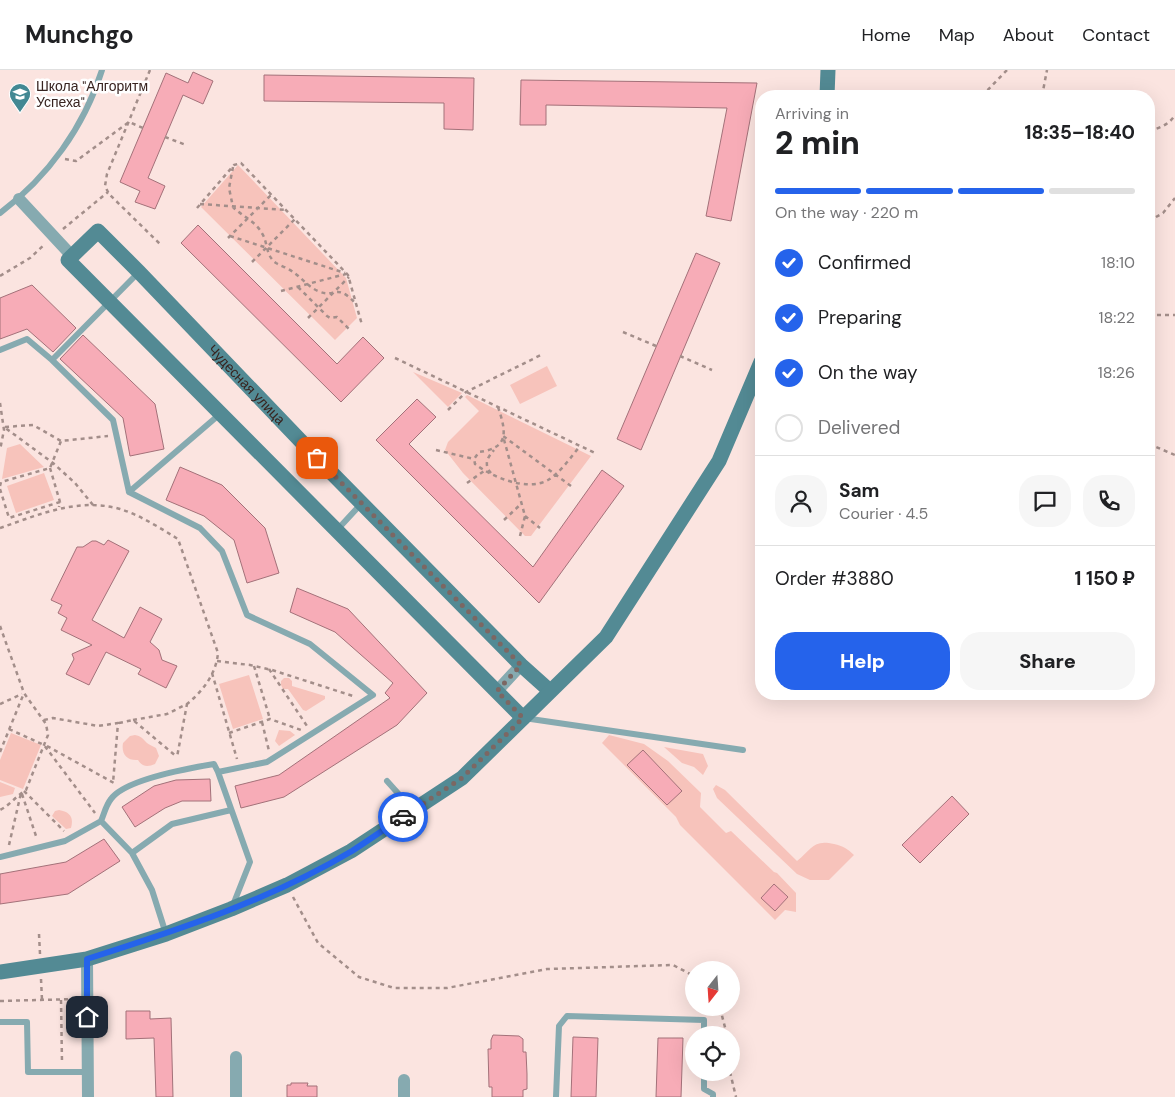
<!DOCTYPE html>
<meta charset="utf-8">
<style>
:root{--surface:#fff;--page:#f6f6f6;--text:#202124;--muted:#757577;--line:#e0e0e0;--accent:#2563eb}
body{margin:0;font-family:"DM Sans",sans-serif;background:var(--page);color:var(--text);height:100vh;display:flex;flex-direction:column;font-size:19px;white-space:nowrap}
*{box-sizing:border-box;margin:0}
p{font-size:16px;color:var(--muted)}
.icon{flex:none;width:28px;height:28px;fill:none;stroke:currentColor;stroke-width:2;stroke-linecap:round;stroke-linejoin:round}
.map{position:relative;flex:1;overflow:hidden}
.sheet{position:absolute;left:755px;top:20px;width:400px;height:610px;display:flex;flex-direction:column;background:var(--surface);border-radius:20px;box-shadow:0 5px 20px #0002}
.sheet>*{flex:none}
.needle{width:32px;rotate:197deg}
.buttons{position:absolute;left:685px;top:891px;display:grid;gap:10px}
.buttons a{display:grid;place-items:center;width:55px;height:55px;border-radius:50%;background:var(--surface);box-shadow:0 5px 20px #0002;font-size:25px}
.pin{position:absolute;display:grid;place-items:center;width:42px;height:42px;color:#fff;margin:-21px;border-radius:10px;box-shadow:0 2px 8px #0006}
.courier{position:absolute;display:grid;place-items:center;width:50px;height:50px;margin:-25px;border:4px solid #2563eb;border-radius:50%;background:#fff;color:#222;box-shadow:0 1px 6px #0007}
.headline em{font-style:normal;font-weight:800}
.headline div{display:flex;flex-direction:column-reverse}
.headline{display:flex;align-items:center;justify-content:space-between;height:85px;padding:0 20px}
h1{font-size:32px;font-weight:800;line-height:38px}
.bar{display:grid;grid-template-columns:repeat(4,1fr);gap:8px 5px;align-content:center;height:60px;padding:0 20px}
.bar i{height:6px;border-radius:4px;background:var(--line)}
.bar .selected{background:var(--accent)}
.bar p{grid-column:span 4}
.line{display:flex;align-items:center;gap:12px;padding:0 20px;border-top:1px solid var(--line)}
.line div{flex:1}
.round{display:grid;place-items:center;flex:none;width:52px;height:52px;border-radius:20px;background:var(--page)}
ol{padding:0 20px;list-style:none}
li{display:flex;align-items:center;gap:15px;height:55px}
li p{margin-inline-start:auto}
li .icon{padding:5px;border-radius:50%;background:var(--accent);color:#fff;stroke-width:4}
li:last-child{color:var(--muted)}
li i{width:28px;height:28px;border:2px solid var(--line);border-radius:50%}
.cta{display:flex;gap:10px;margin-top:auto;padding:10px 20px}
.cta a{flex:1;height:58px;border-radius:20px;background:var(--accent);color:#fff;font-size:20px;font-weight:800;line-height:58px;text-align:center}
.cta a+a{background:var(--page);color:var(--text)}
header{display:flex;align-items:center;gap:30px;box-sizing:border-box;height:70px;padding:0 25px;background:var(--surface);border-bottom:1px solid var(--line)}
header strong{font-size:24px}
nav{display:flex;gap:28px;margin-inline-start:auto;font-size:18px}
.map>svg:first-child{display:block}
</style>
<header>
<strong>Munchgo</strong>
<nav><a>Home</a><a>Map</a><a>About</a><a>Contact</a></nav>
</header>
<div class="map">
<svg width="1175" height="1027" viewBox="0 0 1175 1027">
<rect width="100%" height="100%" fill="#fbe4e0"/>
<path fill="#f7c3bb" d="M238,95L346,208L357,248L335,270L201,137Z
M547,296L557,316L520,334L510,315Z
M413,302L462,323L448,337Z
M467,325L591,386L531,466H525L463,403L445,380L448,372L479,341L465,327Z
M20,374L44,397L2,409L7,378Z
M44,403L54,430L16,443L7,416Z
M249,605L263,649L233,659L219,614Z
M284,608H289L292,611V616L325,626V629L306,641L303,640L288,619H283L281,615V611Z
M279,660L290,661L295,665L279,676L275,671Z
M11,663L41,675L23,719L0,710V690Z
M135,665C141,666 142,668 147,673C149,675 153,676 156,678L159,686L155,694C148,697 142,697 138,690C127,691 121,684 123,673L130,666Z
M609,665L644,674L668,691L701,723L700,737L726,763L731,761L774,802L777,803L796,823V842L785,840L775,850L680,755L676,747L602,673Z
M664,677L703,684L708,696L703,705L694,697L682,693Z
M0,712L15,718L13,724L0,727Z
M716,715L725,720L797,791C812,779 813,769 834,774C843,776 848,779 854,785L829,810H810L797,804L717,728L713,719Z
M59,740C70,742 74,747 71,758L66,759L54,748L52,746L55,741Z"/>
<path fill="#f7acb7" stroke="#a37179" d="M193,2L213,11L203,34L183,25L148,108L165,116L155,139L135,132L140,121L120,112L166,3L188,13Z
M264,5L474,8L473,60L444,59V33L264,31Z
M521,10L757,13L731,151L706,146L727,38L546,35V55H520Z
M198,155L337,294L363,267L384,288L341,332L181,173Z
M696,183L720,193L641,380L617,369Z
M32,215L76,258L53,282L27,259L0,269V228Z
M83,265L155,334L164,379L130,386L123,348L60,289Z
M417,329L436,347L409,374L533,497L602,400L624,416L539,533L376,370Z
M180,397L222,415L265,458L279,503L247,513L234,470L204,446L166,430Z
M108,470L129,481L92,550L124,568L140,537L162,549L150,572L159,580L162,590L177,596L166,618L138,604L141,599L106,582L89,615L66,604L74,589L72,584L92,575L61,560L67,548L58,543L62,535L51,530L77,477H83L92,471H96L104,475Z
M297,518L348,539L427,623L397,655L284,727L241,738L235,716L279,705L390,628L385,623L393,613L335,562L290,542Z
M643,680L682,721L667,735L627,695Z
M210,709L211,731H182L165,738L135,757L122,737L154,716L176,710Z
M952,726L969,744L920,793L902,775Z
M104,769L120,791L68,824L0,834V804L66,792Z
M774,814L788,827L775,841L761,828Z
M126,941H150V949L171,948L173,1027H156L154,968L126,969Z
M493,965L519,966L523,969V982H526L527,1004V1019L523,1020V1027H492V1017H489L488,979H491V970Z
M573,967L598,968L596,1027H571Z
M658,968H683L681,1027H656Z
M291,1013H308L307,1016H317V1027H287V1015H291Z"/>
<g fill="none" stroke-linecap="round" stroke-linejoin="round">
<path stroke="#a38e8a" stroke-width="2.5" stroke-dasharray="4 4" stroke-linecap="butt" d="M150,0L107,104L105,116L109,124L161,175
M982,26L1007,0
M1042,26L1047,0
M1149,61C1159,58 1169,55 1175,45
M165,67L186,75
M65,89L76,91L129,52L143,58
M233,97L229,118L233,137C243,147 256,151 263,165C268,175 266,186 276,193C281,196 288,198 293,202C301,207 308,217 318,221C335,229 336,212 355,233
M200,134L286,140
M197,138L234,95L241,93L348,205L362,255
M1149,151L1163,143L1175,128
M63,159L108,122
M230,166L345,203
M228,168L271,125
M252,192L295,149
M0,206L30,188L45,174
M298,217L327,246L330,248L337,247L351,261
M281,221L346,204
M1149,245H1175
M308,248L349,207
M623,262L656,276
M680,286L712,300
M395,288L595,383
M0,333L4,360L0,380
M498,337C506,361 510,378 479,382L474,389L475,394C492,407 527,422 548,410C560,403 571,387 580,376
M448,340L466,322L543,284
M1149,374L1175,385
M436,380L474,389
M50,398L60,432
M491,403C483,394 488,387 494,380
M467,413L484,401
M0,416L1,412L50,398L61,371
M0,419L9,448L60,432L59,437
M93,435L75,413L53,393L4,357L33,355L61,371L108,366
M525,446L540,458
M504,450L522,433
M0,458C38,445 78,427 120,439C140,445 160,458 178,469L218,583C216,604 203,621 187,634
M520,466L525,446L503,366L571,416
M0,556L24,623L46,654L48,665L26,720C16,726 10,735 0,740
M217,591L250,595L272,600L353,626
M254,596L270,649
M269,599L307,656
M212,603L237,689
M0,634L22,624
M44,650L53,648L98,656L118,653L113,713
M133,650L167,644L187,634L177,687
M262,652L269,681
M119,653L133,650L177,687
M9,659L44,675L95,743
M229,663L270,649L301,660
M47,676L114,713
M0,682L24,623
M24,721L64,761
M22,724L37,769
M9,775L21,723
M293,827L318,873L359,907L394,918H447L547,899L673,895L694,906
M39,864L40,884
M41,909L42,930
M61,930L62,993
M0,931L76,929
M720,938L727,965
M730,1002L736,1027"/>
<path stroke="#86aab0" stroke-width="6" d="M0,143C48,107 84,57 102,0
M0,280L27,269L52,290L113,350L129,422L200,458L222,481L247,545L310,574L373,625L267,692L218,702L250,792L233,835
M52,290L139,202
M129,422L220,344
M337,460L361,434
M524,648L743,680
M387,711L413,740
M101,751C104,744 106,735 111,729C125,709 190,698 214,694L218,702
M132,783L172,754L231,740
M0,787L65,771L101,751L132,783L152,820L166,864
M0,952H27L28,1002H88
M704,1002V1019L713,1024V1027
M556,1027L559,956L567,946L704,950V965"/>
<path stroke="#86aab0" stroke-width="12" d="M19,129L72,186
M497,621L521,595
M87,889L88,1027
M236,987V1027
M404,1010V1027"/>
<g stroke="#538a94" stroke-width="15">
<path d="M827,26L828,0"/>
<path id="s1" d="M523,648L68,190L98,161L139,202L317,388L521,595L550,621"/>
<path d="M0,902L87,889L166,864L231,839L287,815L351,781L462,708L606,567L719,391L761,292"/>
</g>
</g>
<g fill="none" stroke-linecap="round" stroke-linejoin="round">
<path stroke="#7c6763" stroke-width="5" stroke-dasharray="0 9" d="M317,388L521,595L497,621L523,648L462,708L403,747"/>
<path stroke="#2563eb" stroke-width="6" d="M87,947V889C178,860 270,830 352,781C369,770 386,758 403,747"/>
</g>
<defs>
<g id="school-pin" transform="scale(1.125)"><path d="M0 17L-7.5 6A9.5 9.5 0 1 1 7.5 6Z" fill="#428893" stroke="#fff"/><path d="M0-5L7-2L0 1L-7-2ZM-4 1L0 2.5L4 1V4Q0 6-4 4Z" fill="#fff"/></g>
</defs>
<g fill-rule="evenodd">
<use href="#school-pin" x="20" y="24"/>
</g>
<g text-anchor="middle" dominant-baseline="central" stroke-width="5" stroke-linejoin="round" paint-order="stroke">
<g font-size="14" fill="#382420" stroke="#fff" text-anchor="start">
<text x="36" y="16">Школа "Алгоритм<tspan x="36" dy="16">Успеха"</tspan></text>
</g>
<g font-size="14" fill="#382420" stroke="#fff">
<text stroke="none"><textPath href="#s1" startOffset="901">Чудесная улица</textPath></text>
</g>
</g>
</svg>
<div class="buttons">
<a><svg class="needle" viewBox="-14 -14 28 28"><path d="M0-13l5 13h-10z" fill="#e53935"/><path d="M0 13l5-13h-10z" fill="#757577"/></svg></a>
<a><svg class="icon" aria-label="locate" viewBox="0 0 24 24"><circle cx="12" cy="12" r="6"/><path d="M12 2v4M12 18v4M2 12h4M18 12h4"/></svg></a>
</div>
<div class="pin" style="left:317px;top:388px;background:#ea580c"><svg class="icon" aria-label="bag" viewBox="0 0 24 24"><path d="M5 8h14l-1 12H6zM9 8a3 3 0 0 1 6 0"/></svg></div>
<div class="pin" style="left:87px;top:947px;background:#1f2937"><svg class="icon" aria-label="home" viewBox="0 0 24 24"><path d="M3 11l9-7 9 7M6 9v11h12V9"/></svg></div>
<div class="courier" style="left:403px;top:747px"><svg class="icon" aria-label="car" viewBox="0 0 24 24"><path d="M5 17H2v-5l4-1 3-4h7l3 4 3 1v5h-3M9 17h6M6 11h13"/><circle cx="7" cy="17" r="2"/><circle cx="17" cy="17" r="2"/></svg></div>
<section class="sheet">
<div class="headline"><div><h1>2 min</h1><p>Arriving in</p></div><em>18:35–18:40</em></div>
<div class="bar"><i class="selected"></i><i class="selected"></i><i class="selected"></i><i></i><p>On the way · 220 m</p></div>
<ol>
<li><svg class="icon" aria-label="check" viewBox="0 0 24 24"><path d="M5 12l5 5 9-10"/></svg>Confirmed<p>18:10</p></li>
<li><svg class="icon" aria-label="check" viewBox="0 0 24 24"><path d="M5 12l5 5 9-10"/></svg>Preparing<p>18:22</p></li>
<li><svg class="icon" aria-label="check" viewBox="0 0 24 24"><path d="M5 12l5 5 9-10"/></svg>On the way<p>18:26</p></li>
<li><i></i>Delivered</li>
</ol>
<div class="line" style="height:90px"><a class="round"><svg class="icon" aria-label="person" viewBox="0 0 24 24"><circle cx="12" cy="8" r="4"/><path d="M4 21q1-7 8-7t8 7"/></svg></a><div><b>Sam</b><p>Courier · 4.5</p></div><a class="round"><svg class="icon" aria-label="chat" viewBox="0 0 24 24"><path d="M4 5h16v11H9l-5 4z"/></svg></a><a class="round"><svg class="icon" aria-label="phone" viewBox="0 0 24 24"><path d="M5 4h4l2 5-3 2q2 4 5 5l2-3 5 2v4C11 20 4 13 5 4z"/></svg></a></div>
<div class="line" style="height:65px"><div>Order #3880</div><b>1 150 ₽</b></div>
<div class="cta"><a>Help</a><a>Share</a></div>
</section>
</div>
